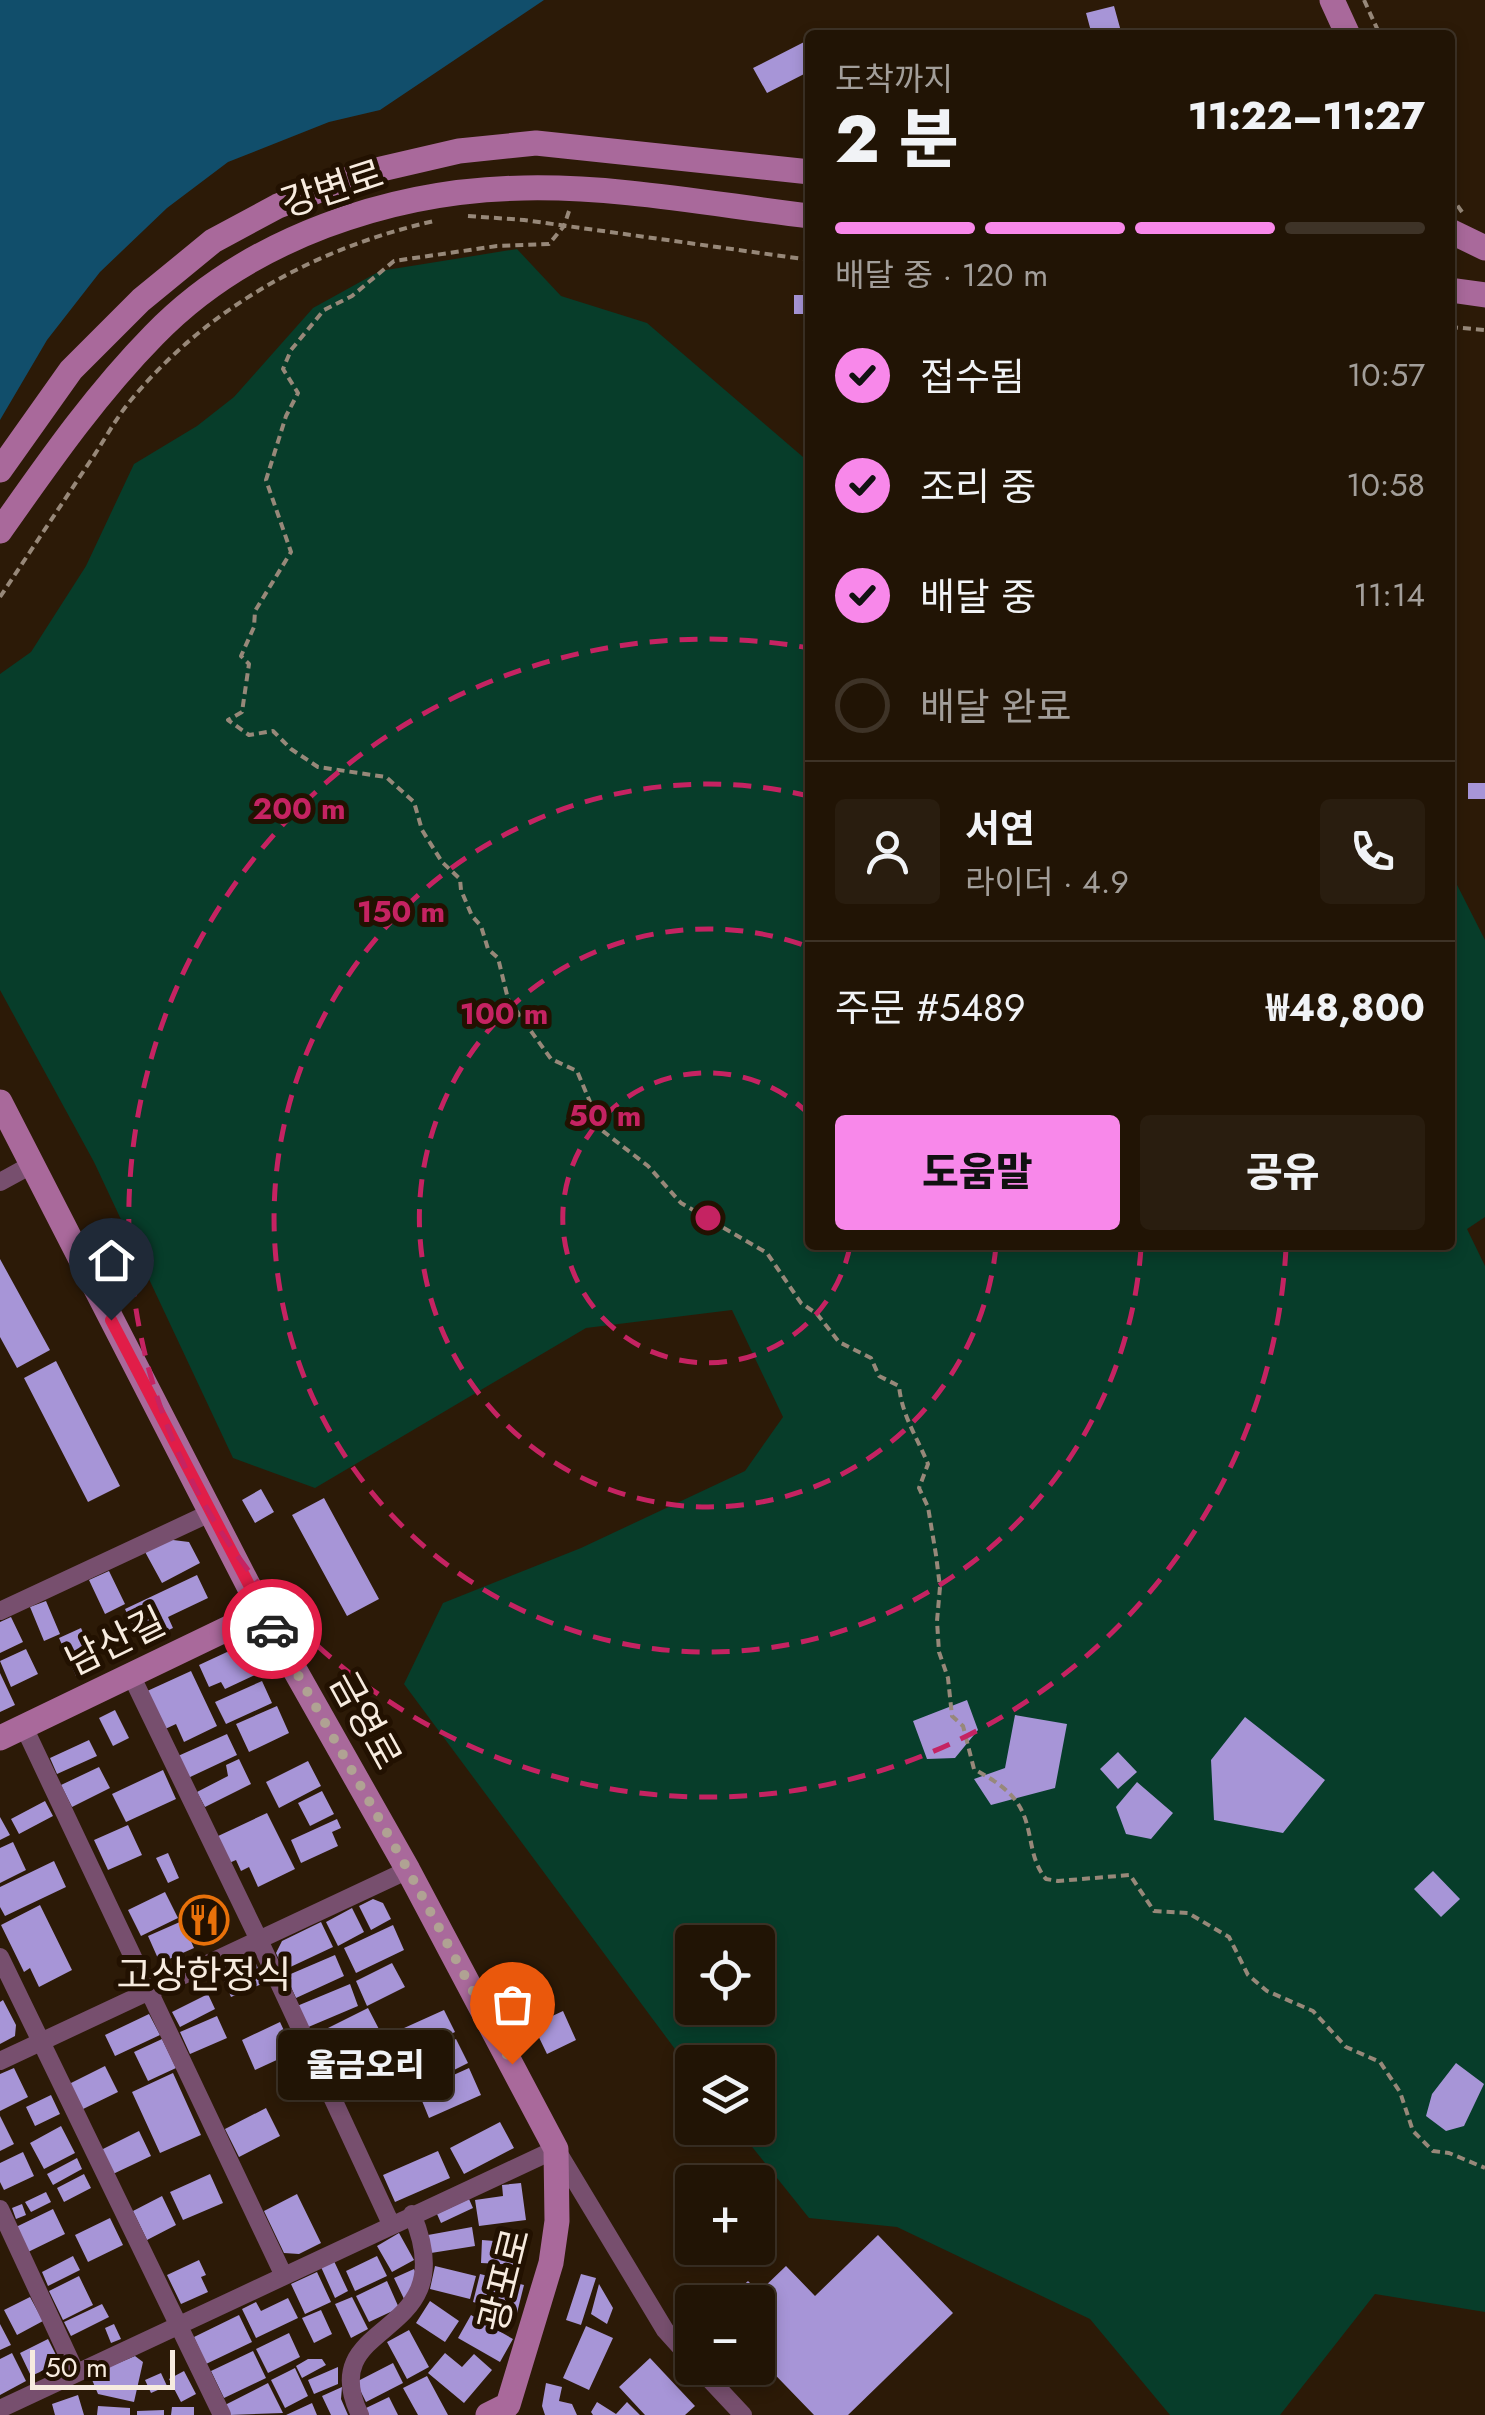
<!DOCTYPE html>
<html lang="ko">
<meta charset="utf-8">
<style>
:root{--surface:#211405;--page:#291d0f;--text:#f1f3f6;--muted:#a29e9a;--line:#3e3327;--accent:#f888ea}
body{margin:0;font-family:Jost,"Noto Sans KR",sans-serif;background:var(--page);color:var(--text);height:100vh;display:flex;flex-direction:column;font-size:38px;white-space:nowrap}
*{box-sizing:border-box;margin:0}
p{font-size:32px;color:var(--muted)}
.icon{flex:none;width:55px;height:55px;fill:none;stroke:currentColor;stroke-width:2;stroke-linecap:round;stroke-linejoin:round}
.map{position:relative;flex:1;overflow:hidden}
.side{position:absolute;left:805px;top:30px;width:650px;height:1220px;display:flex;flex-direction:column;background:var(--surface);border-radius:10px;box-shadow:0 5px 15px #0003,0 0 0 2px var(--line)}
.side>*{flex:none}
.tools{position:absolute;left:675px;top:1925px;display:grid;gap:20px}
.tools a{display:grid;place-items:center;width:100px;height:100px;border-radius:10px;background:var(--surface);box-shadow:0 5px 15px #0003,0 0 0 2px var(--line);font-size:50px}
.scale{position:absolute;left:30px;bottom:25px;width:145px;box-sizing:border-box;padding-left:10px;border:5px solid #f7ebdf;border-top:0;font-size:28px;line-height:35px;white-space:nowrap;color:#f7ebdf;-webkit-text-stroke:8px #221101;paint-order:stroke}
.pin{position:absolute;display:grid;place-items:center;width:85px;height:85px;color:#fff;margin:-102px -42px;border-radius:50% 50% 50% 0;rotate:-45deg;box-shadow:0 0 10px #0007}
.pin .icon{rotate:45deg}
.courier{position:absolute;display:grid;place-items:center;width:100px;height:100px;margin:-50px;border:8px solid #e11d48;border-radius:50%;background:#fff;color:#222;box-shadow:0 2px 12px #0007}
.bubble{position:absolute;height:70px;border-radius:10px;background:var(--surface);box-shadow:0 5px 15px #0003,0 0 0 2px var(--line);font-size:32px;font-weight:800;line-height:70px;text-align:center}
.head em{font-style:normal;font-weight:800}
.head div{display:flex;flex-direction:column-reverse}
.head{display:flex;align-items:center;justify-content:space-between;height:170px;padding:0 30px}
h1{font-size:65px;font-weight:800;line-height:75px}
.bar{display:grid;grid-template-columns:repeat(4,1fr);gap:15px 10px;align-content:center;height:120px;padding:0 30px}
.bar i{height:12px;border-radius:8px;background:var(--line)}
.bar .selected{background:var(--accent)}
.bar p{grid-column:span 4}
.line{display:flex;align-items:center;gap:25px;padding:0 30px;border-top:2px solid var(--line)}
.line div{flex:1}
.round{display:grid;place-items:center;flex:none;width:105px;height:105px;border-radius:10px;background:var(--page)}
ol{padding:0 30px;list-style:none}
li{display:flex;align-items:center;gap:30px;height:110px}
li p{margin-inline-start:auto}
li .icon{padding:10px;border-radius:50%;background:var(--accent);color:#111;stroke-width:4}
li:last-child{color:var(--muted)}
li i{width:55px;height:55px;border:5px solid var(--line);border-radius:50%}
.button{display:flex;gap:20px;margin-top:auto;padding:20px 30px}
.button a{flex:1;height:115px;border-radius:10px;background:var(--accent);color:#111;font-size:40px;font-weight:800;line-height:115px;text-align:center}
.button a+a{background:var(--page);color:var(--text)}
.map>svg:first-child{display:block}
</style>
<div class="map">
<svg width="1485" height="2415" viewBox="0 0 1485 2415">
<rect width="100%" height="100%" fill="#2c1a07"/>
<path fill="#073d2a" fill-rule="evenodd" d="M517,249L561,296L647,323L810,463V1245H1450V871L1485,940V1217L1467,1229L1485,1266V2312L1375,2294L1280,2415H1170L1090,2319L897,2227L809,2218L737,2128H758V2062H692V2072L404,1684L443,1603L581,1548L745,1471L783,1417L732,1310L586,1328L315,1488L233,1458L94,1162L0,990V674L31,652L86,566L134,464L197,426L234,397L313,308L380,271ZM692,1942H758V2008H692Z"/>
<path fill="#114e6b" d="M0,0H544L380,110L329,122L228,162L167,208L100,272L47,340L0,420Z"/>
<path fill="#a795d7" d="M1114,6L1122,35H1092L1086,13Z
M810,39V71L767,93L753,68Z
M794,295H810L809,314H794Z
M1468,783H1485V799H1468Z
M0,1259L50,1350L17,1368L0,1337Z
M56,1361L120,1486L88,1502L24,1378Z
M261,1489L274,1512L255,1523L242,1500Z
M324,1498L379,1599L347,1616L292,1515Z
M165,1539L189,1542L200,1563L162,1583L144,1550Z
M109,1571L125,1604L105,1614L89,1580Z
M197,1575L208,1598L168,1617L173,1628L141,1643L125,1609Z
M46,1601L60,1634L44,1641L30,1607Z
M11,1617L23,1642L0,1653V1622Z
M81,1628L98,1666L76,1676L59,1638Z
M26,1649L38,1674L11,1687L0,1661Z
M227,1652L253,1659L259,1673L225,1689L221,1682L209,1687L199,1665Z
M191,1671L217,1726L184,1742L176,1724L163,1730L145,1692Z
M0,1673L15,1705L0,1712Z
M262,1681L272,1703L226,1724L215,1702Z
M967,1700L978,1730L955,1758L927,1759L913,1721Z
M277,1706L289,1733L249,1752L236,1724Z
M115,1710L129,1738L113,1746L99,1718Z
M1015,1715L1067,1724L1055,1788L991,1805L974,1779L1005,1768Z
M1245,1717L1325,1780L1283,1833L1214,1820L1211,1760Z
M227,1734L237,1755L188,1778L178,1756Z
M89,1740L97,1756L57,1774L50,1758Z
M1118,1752L1137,1772L1118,1789L1100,1769Z
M239,1759L251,1784L205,1807L197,1792L228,1776L226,1765Z
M308,1761L321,1786L279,1808L266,1782Z
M99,1767L110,1788L72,1807L61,1785Z
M163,1770L176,1799L126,1822L112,1794Z
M1137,1782L1173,1813L1151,1839L1126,1834L1116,1807Z
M322,1791L334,1814L310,1826L298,1803Z
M45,1801L53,1816L19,1834L11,1819Z
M267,1813L295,1869L258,1887L249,1867L241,1871L236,1860L229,1863L216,1837Z
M0,1817L10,1835L0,1840Z
M337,1819L341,1828L332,1832L338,1846L301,1863L291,1840Z
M128,1825L142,1855L108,1870L94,1840Z
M13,1842L26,1870L0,1883V1848Z
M168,1853L179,1878L168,1883L156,1858Z
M54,1861L66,1887L5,1916L0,1907V1887Z
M1433,1871L1460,1899L1441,1917L1414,1889Z
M165,1892L178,1918L141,1936L128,1910Z
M373,1899L383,1903L391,1919L371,1930L359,1906Z
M40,1905L72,1970L39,1987L30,1968L24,1972L1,1925Z
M352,1908L364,1932L338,1946L326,1922Z
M182,1921L194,1948L160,1963L148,1936Z
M321,1922L333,1947L284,1970L276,1953L282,1941Z
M393,1925L404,1950L356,1973L344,1948Z
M335,1955L344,1976L296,1998L286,1976Z
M238,1958L255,1961L264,1983L231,1997L218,1967Z
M392,1963L405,1987L367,2006L356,1981Z
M350,1984L358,2006L306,2028L297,2006Z
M208,1994L215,2009L180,2027L172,2012Z
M3,2000L16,2025L15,2036L0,2044V2002Z
M368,2008L381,2033L322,2062L310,2037Z
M444,2010L455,2032L404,2056L393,2033Z
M563,2011L576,2040L547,2054L533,2025Z
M149,2014L160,2035L115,2056L105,2035Z
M217,2016L227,2038L190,2054L180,2032Z
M280,2022L294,2052L255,2070L242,2040Z
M162,2039L176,2068L148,2081L134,2052Z
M456,2039L468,2063L418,2088L406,2064Z
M374,2040L387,2067L338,2090L325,2064Z
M1456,2063L1484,2084L1464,2126L1446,2131L1426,2116L1432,2094Z
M105,2066L118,2092L81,2110L69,2084Z
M14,2068L28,2097L0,2111V2074Z
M469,2068L481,2095L429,2118L418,2091Z
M173,2073L201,2135L160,2153L132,2092Z
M51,2095L60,2114L35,2126L26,2107Z
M266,2108L280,2136L239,2157L225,2129Z
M0,2116L14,2144L0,2151Z
M500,2122L514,2148L464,2174L450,2148Z
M61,2126L75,2153L44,2169L30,2143Z
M139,2131L151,2156L113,2174L101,2150Z
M438,2151L450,2178L395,2202L383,2175Z
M23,2152L34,2176L4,2190L0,2182V2163Z
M77,2158L82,2169L53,2185L47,2174Z
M84,2174L91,2188L64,2202L57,2188Z
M210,2174L223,2203L183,2220L170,2192Z
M521,2183L526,2220L479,2226L475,2200L503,2196L502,2185Z
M46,2192L51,2202L31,2212L25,2202Z
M297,2194L321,2243L299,2254L284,2253L264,2211Z
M162,2196L176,2225L147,2240L133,2211Z
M469,2199L473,2208L441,2223L437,2214Z
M22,2204L26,2215L16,2219L12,2208Z
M53,2209L65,2234L28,2252L16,2227Z
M110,2218L123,2245L88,2262L75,2235Z
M472,2227L475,2246L431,2253L428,2235Z
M399,2233L414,2260L392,2272L377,2246Z
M878,2235L953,2313L848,2415H814L758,2357V2302H725L748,2281L759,2292L786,2266L815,2296Z
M482,2240L521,2243L520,2265L481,2263Z
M73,2256L80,2270L48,2286L42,2272Z
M377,2256L387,2276L355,2291L346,2271Z
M199,2260L206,2275L201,2277L208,2292L181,2304L167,2275Z
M334,2261L348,2291L335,2298L321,2267Z
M435,2266L476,2276L470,2299L430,2289Z
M414,2269L418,2278L405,2301L394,2278Z
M317,2272L331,2302L305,2314L291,2284Z
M480,2274L524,2285L517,2313L473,2302Z
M581,2274L596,2278L581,2325L566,2320Z
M79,2276L93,2305L63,2320L49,2291Z
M387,2281L399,2308L369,2322L356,2296Z
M599,2284L613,2308L607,2324L591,2314Z
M30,2297L43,2321L17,2335L4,2310Z
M352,2297L368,2329L351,2338L335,2304Z
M288,2298L298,2318L256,2338L242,2309L256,2302L261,2311Z
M430,2301L459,2321L445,2342L416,2323Z
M102,2304L109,2317L71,2336L64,2322Z
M321,2310L332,2334L314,2343L302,2318Z
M239,2315L252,2342L206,2364L194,2337Z
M471,2315L513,2339L500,2362L458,2338Z
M0,2324L11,2345L0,2350Z
M114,2324L121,2339L111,2343L105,2328Z
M586,2326L613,2338L589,2390L563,2378Z
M409,2330L429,2367L407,2379L387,2342Z
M289,2333L300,2357L268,2373L256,2349Z
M48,2339L60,2363L31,2376L20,2353Z
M253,2351L266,2378L224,2398L211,2371Z
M12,2353L26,2381L0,2395V2359Z
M445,2353L462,2367L474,2354L492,2370L464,2403L428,2373Z
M135,2356L143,2362L134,2402L98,2394L90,2375Z
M650,2358L695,2406L685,2415H645L619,2387Z
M308,2359H322L326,2365L302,2378L296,2366Z
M393,2363L403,2383L366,2402L356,2382Z
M338,2367V2384L314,2394L308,2380Z
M295,2368L308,2396L285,2408L271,2380Z
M184,2371L196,2394L181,2402L169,2379Z
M161,2373L167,2386L151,2393L145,2380Z
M427,2376L448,2415H418L403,2388Z
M268,2383L283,2413L230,2415L225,2405Z
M546,2383L562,2387L559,2401L572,2404L577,2415H545L542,2406Z
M342,2387L341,2399L348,2415H331L322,2396Z
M78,2395L84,2415H55L52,2404Z
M389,2397L398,2415H369L366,2408Z
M597,2402L616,2414L627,2402L640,2415H593L591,2412Z
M312,2403L317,2415H286Z
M98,2406L130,2408V2415H97Z
M172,2407H194V2415H171Z
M164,2410V2415H137V2411Z"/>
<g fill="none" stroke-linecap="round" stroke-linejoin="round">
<path stroke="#978879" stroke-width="4" stroke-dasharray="8 5" stroke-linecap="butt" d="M1364,0L1380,35
M1450,195L1462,212
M569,211L564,226L549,244L497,246L394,261L352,296L324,310L291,350L283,369L298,393L286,416L266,480L291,552L255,611L254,627L241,656L249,664L242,712L228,720L249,735L273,731L291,749L318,767L386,777L414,802L422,830L442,862L460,879L461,890L472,916L481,926L488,949L498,958L508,999L551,1059L577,1071L593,1109L595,1125L648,1166L681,1203L767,1253L801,1303L817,1314L839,1342L871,1358L879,1376L899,1386C902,1416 917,1437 928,1464L919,1488L928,1507L936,1555L940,1587L937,1621L939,1652L948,1678L952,1716L963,1726L974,1769C993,1780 1012,1790 1022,1811C1033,1834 1029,1859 1046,1879L1058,1881L1130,1875L1154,1911L1188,1913L1229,1937L1248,1975L1267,1991L1313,2011L1346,2047L1380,2062L1400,2092L1413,2131L1433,2151L1449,2153L1485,2168
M468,216L524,220L810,260
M1450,327L1485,330
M0,597C30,552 59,508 89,463C103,443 115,419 131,400C209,306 316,248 434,221"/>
<path stroke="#774f6e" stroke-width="18" d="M0,1182L33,1164
M0,1611L210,1513
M131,1675L259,1940L391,2224
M24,1727L283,2274
M0,1957L222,2415
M0,2061L408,1870
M0,2209L76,2373
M699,2368L743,2415
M0,2409L556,2149L665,2330L692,2360
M360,2415C312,2316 467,2343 412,2214"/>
<path stroke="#a9699b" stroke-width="25" d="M1332,0L1348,35
M1450,231L1485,248
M1450,290L1485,295
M0,470L71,370L141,300L213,241L278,206L364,173L459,151L536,143L810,172
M0,531C48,463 95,395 154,335C248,238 392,190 524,188C619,186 716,205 810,216
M0,1102L262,1612L408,1870L556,2149L557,2221L551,2263L508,2405L488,2415
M0,1738L262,1612"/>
</g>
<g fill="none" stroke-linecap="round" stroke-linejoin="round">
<path stroke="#b0a293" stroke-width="10" stroke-dasharray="0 18" d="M272,1629L408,1870L512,2064"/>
<path stroke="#e11d48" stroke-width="12" d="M111,1320L272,1629"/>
</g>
<g fill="none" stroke="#c52362" stroke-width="5" stroke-dasharray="18 12">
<path d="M850 1246A145 145 0 1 1 810 1115"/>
<path d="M996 1246A289 289 0 1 1 809 947"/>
<path d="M1141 1248A434 434 0 1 1 809 796"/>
<path d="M1286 1248A579 579 0 1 1 809 648"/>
</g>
<defs>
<g id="restaurant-ring" transform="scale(2.5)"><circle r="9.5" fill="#221101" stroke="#e8710a" stroke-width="1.5"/><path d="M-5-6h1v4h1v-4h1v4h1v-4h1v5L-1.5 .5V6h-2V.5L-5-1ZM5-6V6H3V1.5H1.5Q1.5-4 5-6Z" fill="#e8710a"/></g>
</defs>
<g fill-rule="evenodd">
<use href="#restaurant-ring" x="204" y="1920"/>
</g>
<g text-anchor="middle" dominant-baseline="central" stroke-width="10" stroke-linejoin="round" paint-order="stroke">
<g font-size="38" fill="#f7ebdf" stroke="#221101">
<text transform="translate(332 188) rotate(-18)">강변로</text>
<text transform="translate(115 1641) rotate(-26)">남산길</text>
<text transform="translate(366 1720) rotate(61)">금영로</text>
<text transform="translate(504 2280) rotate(-76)">광포로</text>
</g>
<g font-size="38" fill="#f7ebdf" stroke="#221101">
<text x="204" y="1974">고상한정식</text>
</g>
</g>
<circle cx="708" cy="1218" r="15" fill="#c52362" stroke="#221101" stroke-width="5"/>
<g font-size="30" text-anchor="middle" font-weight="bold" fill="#c52362" stroke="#221101" stroke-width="10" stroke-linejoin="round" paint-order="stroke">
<text x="299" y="819">200 m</text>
<text x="401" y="922">150 m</text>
<text x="504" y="1024">100 m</text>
<text x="605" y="1126">50 m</text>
</g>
</svg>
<div class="tools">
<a><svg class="icon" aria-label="locate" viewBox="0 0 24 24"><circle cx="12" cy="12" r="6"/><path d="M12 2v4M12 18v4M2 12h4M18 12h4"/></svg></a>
<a><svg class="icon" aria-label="layers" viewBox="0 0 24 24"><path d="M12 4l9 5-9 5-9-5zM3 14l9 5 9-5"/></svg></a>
<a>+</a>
<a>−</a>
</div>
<div class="scale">50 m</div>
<div class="pin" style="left:512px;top:2064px;background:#ea580c"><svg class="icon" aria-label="bag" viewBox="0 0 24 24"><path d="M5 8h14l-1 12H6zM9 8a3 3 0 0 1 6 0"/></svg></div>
<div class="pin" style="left:111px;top:1320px;background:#1f2937"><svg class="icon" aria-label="home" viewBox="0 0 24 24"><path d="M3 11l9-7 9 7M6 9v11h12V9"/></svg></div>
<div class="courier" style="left:272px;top:1629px"><svg class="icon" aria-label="car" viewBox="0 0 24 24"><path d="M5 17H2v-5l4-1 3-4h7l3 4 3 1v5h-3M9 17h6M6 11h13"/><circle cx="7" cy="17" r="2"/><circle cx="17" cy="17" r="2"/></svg></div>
<div class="bubble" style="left:278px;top:2030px;width:175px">울금오리</div>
<section class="side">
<div class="head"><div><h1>2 분</h1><p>도착까지</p></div><em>11:22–11:27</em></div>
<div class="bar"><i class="selected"></i><i class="selected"></i><i class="selected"></i><i></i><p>배달 중 · 120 m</p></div>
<ol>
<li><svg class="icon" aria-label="check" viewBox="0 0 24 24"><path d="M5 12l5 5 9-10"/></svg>접수됨<p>10:57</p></li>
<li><svg class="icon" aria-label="check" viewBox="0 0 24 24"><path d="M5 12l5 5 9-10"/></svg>조리 중<p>10:58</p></li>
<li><svg class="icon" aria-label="check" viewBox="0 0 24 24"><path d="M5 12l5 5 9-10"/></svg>배달 중<p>11:14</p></li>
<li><i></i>배달 완료</li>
</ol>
<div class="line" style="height:180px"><a class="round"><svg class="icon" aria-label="person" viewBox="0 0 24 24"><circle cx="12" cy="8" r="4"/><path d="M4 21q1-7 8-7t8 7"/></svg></a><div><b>서연</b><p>라이더 · 4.9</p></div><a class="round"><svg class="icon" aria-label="phone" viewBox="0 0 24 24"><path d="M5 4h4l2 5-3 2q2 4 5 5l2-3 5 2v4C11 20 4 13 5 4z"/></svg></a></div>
<div class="line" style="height:130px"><div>주문 #5489</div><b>₩48,800</b></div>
<div class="button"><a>도움말</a><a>공유</a></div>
</section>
</div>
